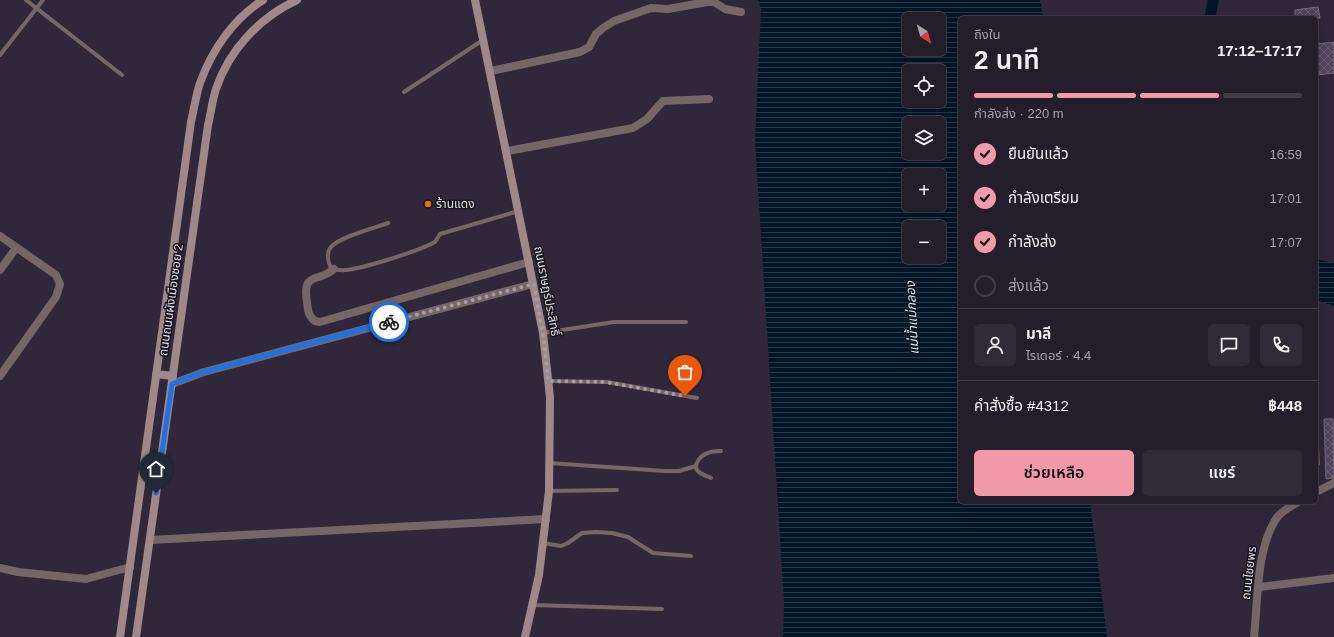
<!DOCTYPE html>
<html lang="th">
<meta charset="utf-8">
<style>
:root{--surface:#241e2c;--page:#302b38;--text:#f1f3f6;--muted:#a3a2a9;--line:#413c48;--accent:#f39aaa}
body{margin:0;font-family:Helvetica,"Noto Sans Thai",sans-serif;background:var(--page);color:var(--text);height:100vh;display:flex;flex-direction:column;font-size:15px;white-space:nowrap}
*{box-sizing:border-box;margin:0}
p{font-size:13px;color:var(--muted)}
.icon{flex:none;width:22px;height:22px;fill:none;stroke:currentColor;stroke-width:2;stroke-linecap:round;stroke-linejoin:round}
.map{position:relative;flex:1;overflow:hidden}
.sheet{position:absolute;left:958px;top:16px;width:360px;height:488px;display:flex;flex-direction:column;background:var(--surface);border-radius:6px;box-shadow:0 4px 16px #0002,0 0 0 1px var(--line)}
.sheet>*{flex:none}
.needle{width:26px;rotate:143deg}
.tools{position:absolute;left:902px;top:12px;display:grid;gap:8px}
.tools a{display:grid;place-items:center;width:44px;height:44px;border-radius:6px;background:var(--surface);box-shadow:0 4px 16px #0002,0 0 0 1px var(--line);font-size:20px}
.pin{position:absolute;display:grid;place-items:center;width:34px;height:34px;color:#fff;margin:-41px -17px;border-radius:50% 50% 50% 0;rotate:-45deg;box-shadow:0 0 4px #0007}
.pin .icon{rotate:45deg}
.courier{position:absolute;display:grid;place-items:center;width:40px;height:40px;margin:-20px;border:3px solid #1a73e8;border-radius:50%;background:#fff;color:#222;box-shadow:0 1px 5px #0007}
.summary em{font-style:normal;font-weight:600}
.summary div{display:flex;flex-direction:column-reverse}
.summary{display:flex;align-items:center;justify-content:space-between;height:68px;padding:0 16px}
h1{font-size:26px;font-weight:600;line-height:30px}
.bar{display:grid;grid-template-columns:repeat(4,1fr);gap:6px 4px;align-content:center;height:48px;padding:0 16px}
.bar i{height:5px;border-radius:3px;background:var(--line)}
.bar .active{background:var(--accent)}
.bar p{grid-column:span 4}
.line{display:flex;align-items:center;gap:10px;padding:0 16px;border-top:1px solid var(--line)}
.line div{flex:1}
.round{display:grid;place-items:center;flex:none;width:42px;height:42px;border-radius:6px;background:var(--page)}
ol{padding:0 16px;list-style:none}
li{display:flex;align-items:center;gap:12px;height:44px}
li p{margin-inline-start:auto}
li .icon{padding:4px;border-radius:50%;background:var(--accent);color:#111;stroke-width:4}
li:last-child{color:var(--muted)}
li i{width:22px;height:22px;border:2px solid var(--line);border-radius:50%}
.button{display:flex;gap:8px;margin-top:auto;padding:8px 16px}
.button a{flex:1;height:46px;border-radius:6px;background:var(--accent);color:#111;font-size:16px;font-weight:600;line-height:46px;text-align:center}
.button a+a{background:var(--page);color:var(--text)}
.map>svg:first-child{display:block}
</style>
<div class="map">
<svg width="1334" height="637" viewBox="0 0 1334 637">
<defs>
<pattern id="water-rules" width="6" height="5" patternUnits="userSpaceOnUse"><rect width="6" height="5" fill="#021726"/><path d="M0 2.5h6" fill="none" stroke="#273846"/></pattern>
<pattern id="building-cross-hatch" width="8" height="8" patternUnits="userSpaceOnUse"><rect width="8" height="8" fill="#50455d"/><path d="M0 0l8 8M0 8l8-8" fill="none" stroke="#695f74"/></pattern>
</defs>
<rect width="100%" height="100%" fill="#30283a"/>
<path fill="url(#water-rules)" fill-rule="evenodd" d="M758,0H1040L1043,18H960V502H1090L1107,637H783L784,602L755,140L761,9ZM909,19H939V49H909ZM909,71H939V101H909ZM909,123H939V153H909ZM909,175H939V205H909ZM909,227H939V257H909Z
M1316,259L1334,263V306L1316,300Z"/>
<g fill="none" stroke-linecap="round" stroke-linejoin="round">
<path stroke="#021726" stroke-width="11" d="M1210,18L1213,0"/>
</g>
<path fill="url(#building-cross-hatch)" stroke="#756c81" d="M1318,7L1320,18H1295V10Z
M1334,42V73L1316,75V44Z
M1324,419H1333L1334,478H1331L1326,479Z"/>
<g fill="none" stroke-linecap="round" stroke-linejoin="round">
<path stroke="#766767" stroke-width="4" d="M26,0L122,75
M0,55L43,0
M404,92L483,40
M388,223C374,228 339,237 331,247C326,253 328,262 331,268C334,269 337,270 340,270C355,272 421,250 435,242L440,234L519,211
M543,333L614,322H686
M548,381L607,382L697,398
M1316,432L1318,464L1316,465
M549,463L665,471H679L696,466
M711,478C708,476 702,475 699,472C691,466 701,455 708,453C712,451 717,451 721,451
M549,491L617,490
M543,543L561,546L568,543L582,533L596,532L612,533L628,537L653,553L691,556
M533,605L662,609"/>
<path stroke="#766767" stroke-width="8" d="M491,71L580,52L589,47L596,34L603,28L614,21L651,8L668,9L707,2H714L725,9L741,12
M507,151L633,128L647,119L663,101L709,99
M0,236L56,275L60,284L56,297L0,376
M334,269C318,283 302,271 307,302C308,310 308,316 315,321L320,322L529,262
M0,270L16,248
M172,384L204,372L533,284
M1316,492L1334,483
M150,540L546,519
M0,568L18,572L86,579L130,567
M1259,587L1334,578
M1254,637C1258,601 1256,550 1276,519C1280,512 1291,506 1298,502"/>
<path stroke="#a08889" stroke-width="8" d="M475,0L543,333L550,397L549,491L539,575L525,637
M156,374L173,376
M120,637L191,122C194,109 196,95 200,83C212,50 233,19 263,0
M136,637L208,125C211,113 212,101 216,89C229,50 260,17 297,0"/>
</g>
<g fill="none" stroke-linecap="round" stroke-linejoin="round">
<path stroke="#a49eac" stroke-width="4" stroke-dasharray="0 7.2" d="M389,322L534,284L544,341L548,381L606,382L685,396"/>
<path stroke="#1a73e8" stroke-width="5" d="M156,493L172,384L204,372L389,322"/>
</g>
<circle fill="#e8710a" stroke="#16131b" stroke-width="1.5" cx="428" cy="204" r="4"/>
<g text-anchor="middle" dominant-baseline="central" stroke-width="3" stroke-linejoin="round" paint-order="stroke">
<g font-size="12" fill="#e3deea" stroke="#16131b" text-anchor="start">
<text x="436" y="204">ร้านแดง</text>
</g>
<g font-size="12" fill="#e3deea" stroke="#16131b">
<text transform="translate(547 291) rotate(79)">ถนนราษฎร์ประสิทธิ์</text>
<text transform="translate(171 300) rotate(-82)">ถนนถนนผังเมืองซอย 2</text>
<text transform="translate(1249 573) rotate(-83)">ถนนไชยพร</text>
</g>
<g font-size="13" font-style="italic" fill="#c7e4fb" stroke="#16131b">
<text transform="translate(912 318) rotate(-93)">แม่น้ำแม่กลอง</text>
</g>
</g>
</svg>
<div class="tools">
<a><svg class="needle" viewBox="-14 -14 28 28"><path d="M0-13l5 13h-10z" fill="#e53935"/><path d="M0 13l5-13h-10z" fill="#a3a2a9"/></svg></a>
<a><svg class="icon" aria-label="locate" viewBox="0 0 24 24"><circle cx="12" cy="12" r="6"/><path d="M12 2v4M12 18v4M2 12h4M18 12h4"/></svg></a>
<a><svg class="icon" aria-label="layers" viewBox="0 0 24 24"><path d="M12 4l9 5-9 5-9-5zM3 14l9 5 9-5"/></svg></a>
<a>+</a>
<a>−</a>
</div>
<div class="pin" style="left:685px;top:396px;background:#ea580c"><svg class="icon" aria-label="bag" viewBox="0 0 24 24"><path d="M5 8h14l-1 12H6zM9 8a3 3 0 0 1 6 0"/></svg></div>
<div class="pin" style="left:156px;top:493px;background:#1f2937"><svg class="icon" aria-label="home" viewBox="0 0 24 24"><path d="M3 11l9-7 9 7M6 9v11h12V9"/></svg></div>
<div class="courier" style="left:389px;top:322px"><svg class="icon" aria-label="bike" viewBox="0 0 24 24"><circle cx="6" cy="16" r="4"/><circle cx="18" cy="16" r="4"/><path d="M6 16l4-8h5l3 8M10 8l3 8H6M13 5h3"/></svg></div>
<section class="sheet">
<div class="summary"><div><h1>2 นาที</h1><p>ถึงใน</p></div><em>17:12–17:17</em></div>
<div class="bar"><i class="active"></i><i class="active"></i><i class="active"></i><i></i><p>กำลังส่ง · 220 m</p></div>
<ol>
<li><svg class="icon" aria-label="check" viewBox="0 0 24 24"><path d="M5 12l5 5 9-10"/></svg>ยืนยันแล้ว<p>16:59</p></li>
<li><svg class="icon" aria-label="check" viewBox="0 0 24 24"><path d="M5 12l5 5 9-10"/></svg>กำลังเตรียม<p>17:01</p></li>
<li><svg class="icon" aria-label="check" viewBox="0 0 24 24"><path d="M5 12l5 5 9-10"/></svg>กำลังส่ง<p>17:07</p></li>
<li><i></i>ส่งแล้ว</li>
</ol>
<div class="line" style="height:72px"><a class="round"><svg class="icon" aria-label="person" viewBox="0 0 24 24"><circle cx="12" cy="8" r="4"/><path d="M4 21q1-7 8-7t8 7"/></svg></a><div><b>มาลี</b><p>ไรเดอร์ · 4.4</p></div><a class="round"><svg class="icon" aria-label="chat" viewBox="0 0 24 24"><path d="M4 5h16v11H9l-5 4z"/></svg></a><a class="round"><svg class="icon" aria-label="phone" viewBox="0 0 24 24"><path d="M5 4h4l2 5-3 2q2 4 5 5l2-3 5 2v4C11 20 4 13 5 4z"/></svg></a></div>
<div class="line" style="height:52px"><div>คำสั่งซื้อ #4312</div><b>฿448</b></div>
<div class="button"><a>ช่วยเหลือ</a><a>แชร์</a></div>
</section>
</div>
